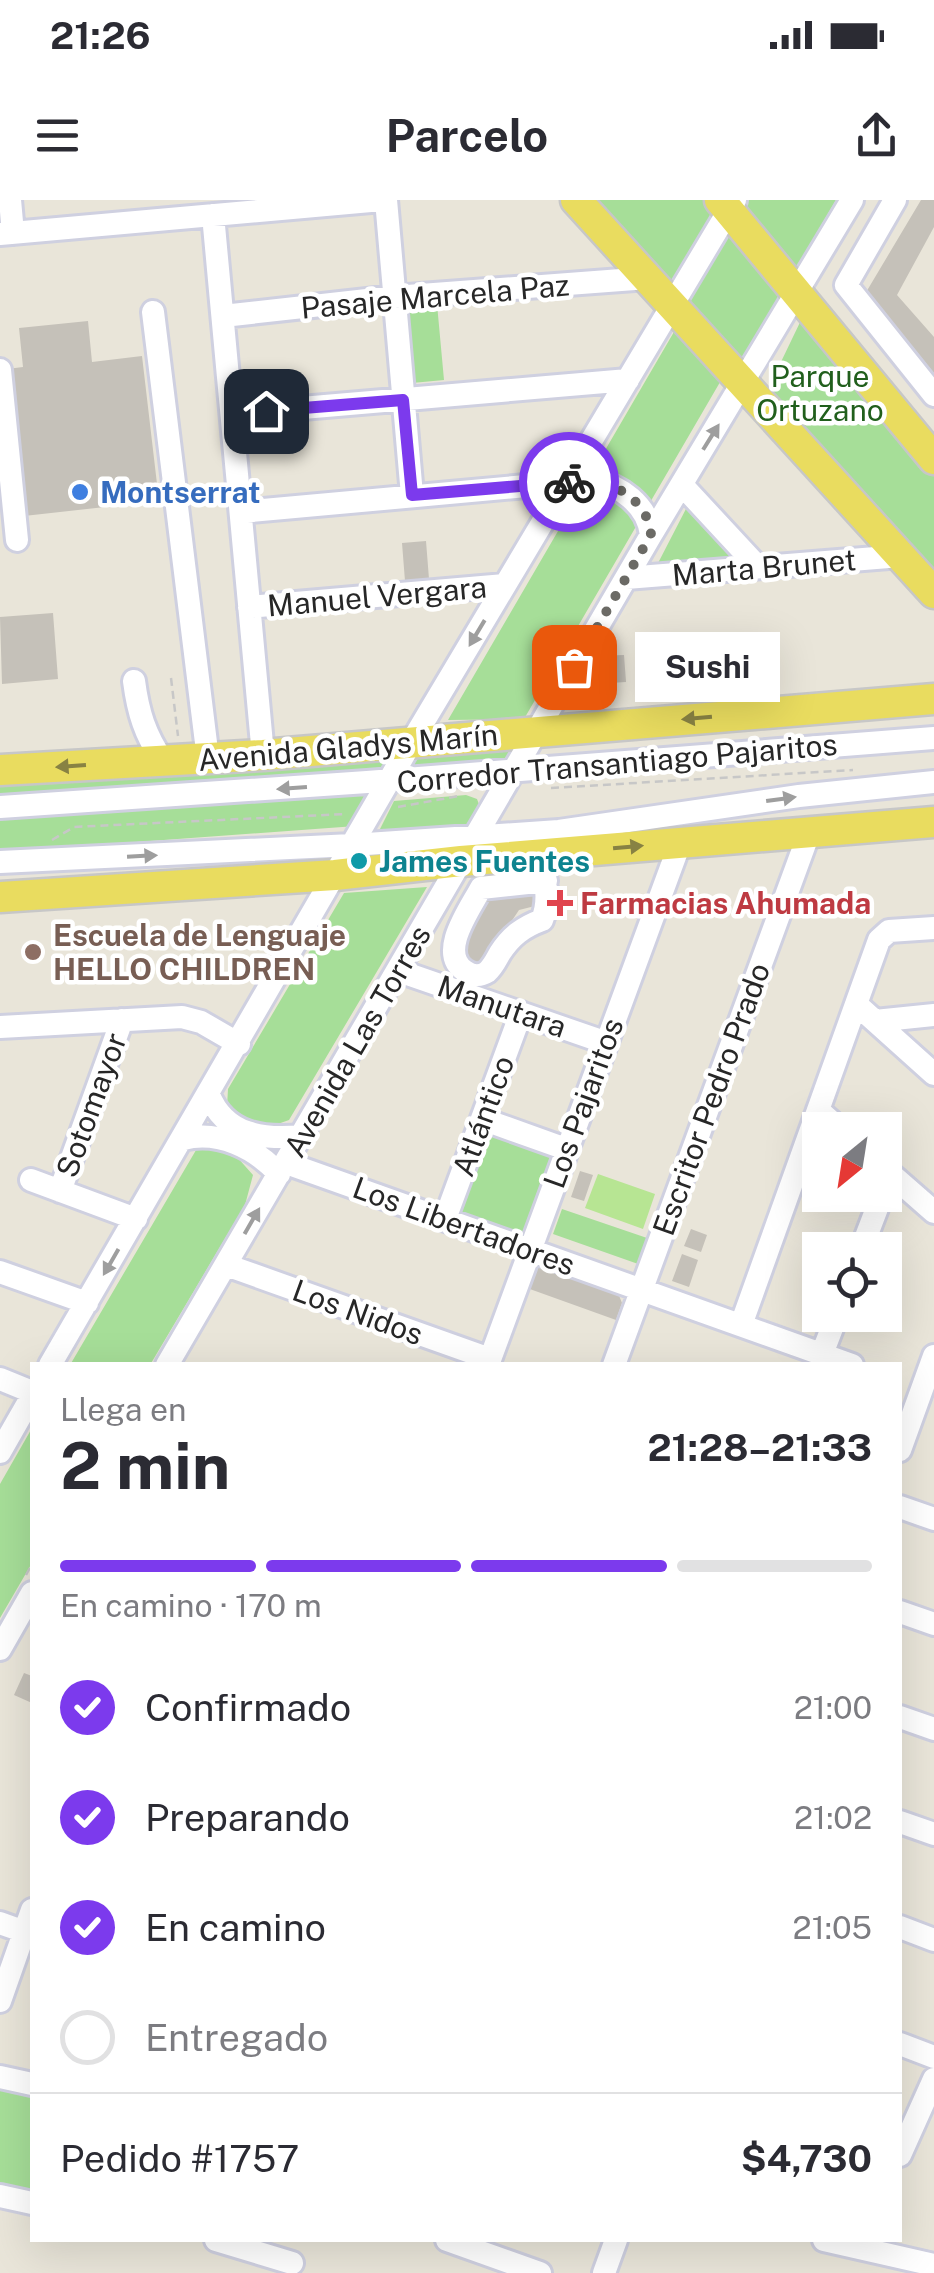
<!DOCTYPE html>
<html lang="es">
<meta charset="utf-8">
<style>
:root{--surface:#fff;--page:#f7f7f7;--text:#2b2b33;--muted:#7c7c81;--line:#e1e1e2;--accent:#7c3aed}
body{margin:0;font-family:"Public Sans",sans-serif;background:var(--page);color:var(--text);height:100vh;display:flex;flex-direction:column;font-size:38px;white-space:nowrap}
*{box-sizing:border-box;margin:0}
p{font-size:32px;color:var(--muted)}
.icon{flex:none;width:55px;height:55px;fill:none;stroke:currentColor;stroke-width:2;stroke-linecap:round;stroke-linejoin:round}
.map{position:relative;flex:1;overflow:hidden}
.side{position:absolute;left:30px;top:1162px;width:872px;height:880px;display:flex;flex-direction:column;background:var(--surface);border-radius:0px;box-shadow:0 10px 40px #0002}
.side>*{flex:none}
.needle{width:65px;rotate:210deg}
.buttons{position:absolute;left:802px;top:912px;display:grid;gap:20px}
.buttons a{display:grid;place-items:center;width:100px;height:100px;border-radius:0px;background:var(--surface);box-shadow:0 10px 40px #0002;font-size:50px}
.pin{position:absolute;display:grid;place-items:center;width:85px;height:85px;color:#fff;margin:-42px;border-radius:20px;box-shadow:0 5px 15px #0006}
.courier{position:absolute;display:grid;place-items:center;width:100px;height:100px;margin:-50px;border:8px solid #7c3aed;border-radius:50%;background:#fff;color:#222;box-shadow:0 2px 12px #0007}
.bubble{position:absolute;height:70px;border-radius:0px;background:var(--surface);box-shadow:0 10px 40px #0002;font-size:32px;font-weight:700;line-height:70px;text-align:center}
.overview em{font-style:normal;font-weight:700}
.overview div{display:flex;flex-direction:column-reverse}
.overview{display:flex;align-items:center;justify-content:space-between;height:170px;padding:0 30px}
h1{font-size:65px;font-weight:700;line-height:75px}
.bar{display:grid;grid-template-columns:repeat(4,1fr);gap:15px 10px;align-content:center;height:120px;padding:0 30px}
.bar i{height:12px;border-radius:8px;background:var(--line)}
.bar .on{background:var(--accent)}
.bar p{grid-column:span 4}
.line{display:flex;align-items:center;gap:25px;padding:0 30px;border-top:2px solid var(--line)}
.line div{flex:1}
ol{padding:0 30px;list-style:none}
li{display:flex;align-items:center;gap:30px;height:110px}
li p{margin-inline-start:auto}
li .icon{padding:10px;border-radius:50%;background:var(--accent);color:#fff;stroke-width:4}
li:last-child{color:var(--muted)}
li i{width:55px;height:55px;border:5px solid var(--line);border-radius:50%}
.status{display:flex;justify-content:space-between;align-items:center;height:70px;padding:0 50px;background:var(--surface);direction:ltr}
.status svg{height:28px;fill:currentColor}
header{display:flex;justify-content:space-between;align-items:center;height:130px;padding:0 30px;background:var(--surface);font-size:45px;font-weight:700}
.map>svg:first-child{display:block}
</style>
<div class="status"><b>21:26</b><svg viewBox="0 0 49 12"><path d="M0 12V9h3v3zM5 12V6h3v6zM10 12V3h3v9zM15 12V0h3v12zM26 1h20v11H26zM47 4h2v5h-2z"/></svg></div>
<header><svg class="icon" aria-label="menu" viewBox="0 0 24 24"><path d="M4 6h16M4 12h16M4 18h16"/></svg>Parcelo<svg class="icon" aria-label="share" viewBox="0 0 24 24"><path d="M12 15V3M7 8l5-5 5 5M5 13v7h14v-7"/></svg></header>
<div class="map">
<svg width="934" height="2073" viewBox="0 0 934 2073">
<rect width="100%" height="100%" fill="#e9e5d9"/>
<path fill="#a6de98" d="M590,0H712L717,5L670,88Z
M747,0H836L797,67L744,5Z
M730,30L787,89L742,164L685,103Z
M437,104L444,180L412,183L405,106Z
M804,114L934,268V384L767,191Z
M678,125L723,177L524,519L448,520Z
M688,305L739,357L656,367Z
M509,544L514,555L511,563L410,569L421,550Z
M392,557L381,572L0,600V583L185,575Z
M372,594L356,626L0,652V614Z
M466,595L477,599L483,615L477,625L376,637L394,601Z
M427,687L289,920L258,931L227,907L228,889L344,693Z
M485,929L555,951L528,1035L521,1040L459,1017L456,1010Z
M199,945L229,948L253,975L245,1005L150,1165H70Z
M562,1009L650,1039L641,1065L553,1034Z
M32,1228V1363L0,1418V1284Z
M0,1883L32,1891V1993L0,1987Z"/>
<path fill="#b7e593" d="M598,974L655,994L643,1029L585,1008Z"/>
<path fill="#c5c1b9" d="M921,0H934V27L897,95L934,137V173L865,94Z
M88,121L92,162L142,156L159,301L24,316L7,169L23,167L19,128Z
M426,341L429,379L405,381L402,343Z
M53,413L58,479L2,484L0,417Z
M624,455L626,482L577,485L594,456Z
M534,687L540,697L535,706L519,710L481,767L465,766L458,753L492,692Z
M580,971L593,975L584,1001L571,997Z
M691,1029L707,1035L701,1052L684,1046Z
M682,1054L698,1060L689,1087L672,1081Z
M535,1064L618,1093L622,1103L616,1120L527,1088Z
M24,1473L32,1476V1503L14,1495Z"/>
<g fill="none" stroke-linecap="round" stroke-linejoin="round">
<g stroke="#cfd0e0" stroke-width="28">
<path id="minor" d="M10,0L13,33
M386,0L412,295
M895,0L846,85L934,195
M213,15L263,555
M0,34L382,0
M153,112L208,559
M223,116L394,97L648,78
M0,170L17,340
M232,214L628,180
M682,285L758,367
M241,312L592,280C620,285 648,305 651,335
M626,378L901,356
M249,407L505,385
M134,481C138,512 145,535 163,561
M0,607L367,582L934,538
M537,655C545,677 551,698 542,720C523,727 511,736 500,753C496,760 493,767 487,772C479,777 473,776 465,771C437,753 470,709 481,688L546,681
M0,662L352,645L559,631L799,596L934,582
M399,771L604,842
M856,804L934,874
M875,821L934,815
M0,827L182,817L201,822L239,844
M209,895C225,935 263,940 302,936
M818,910L841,930
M482,919L566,949
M183,939C219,930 255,948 279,974
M286,963L852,1165
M885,969L934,1012
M31,980L136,1019
M60,991L122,820
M445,1019L521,813
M861,1050L882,995
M226,1065L490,1159
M0,1072L87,1103
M741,1125L879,740L889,731L934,728
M822,1154L837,1115
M50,1165L412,541L735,0
M167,1165L651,335L852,0
M488,1165L680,643
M614,1165L809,633
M0,1179L32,1192
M900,1250L934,1156
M0,1252L32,1196
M900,1307L934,1319
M900,1412L934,1424
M0,1449L32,1393
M900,1517L934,1529
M900,1622L934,1634
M0,1723L25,1732
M900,1727L934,1740
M0,1801L32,1710
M900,1844L934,1857
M0,1877L32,1884
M900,1955L934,1879
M0,1996L32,2003
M216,2040L292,2063
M447,2040L540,2073
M824,2040L934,2065
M604,2073L616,2040"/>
</g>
<g stroke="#c7c7c7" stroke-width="35">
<path id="major" d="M576,0L934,393
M720,0L934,259
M0,570L263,555L934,499
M0,697L335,675L461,661L934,622"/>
</g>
<path stroke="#c7c7c7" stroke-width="2.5" stroke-dasharray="8 5" stroke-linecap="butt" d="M171,478L178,536
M551,588L853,570
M398,607L459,596
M52,640L74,627L345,614
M26,1375L32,1364"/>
<use href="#minor" stroke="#fff" stroke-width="22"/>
<use href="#major" stroke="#e9dc5f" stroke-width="30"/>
</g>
<defs><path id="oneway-solid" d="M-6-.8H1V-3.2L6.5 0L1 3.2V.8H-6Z" transform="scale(2.5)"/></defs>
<g fill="#9e9e9e">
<use href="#oneway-solid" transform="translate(711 237) rotate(-58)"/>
<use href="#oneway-solid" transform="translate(477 433) rotate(121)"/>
<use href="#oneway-solid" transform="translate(292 588) rotate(176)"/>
<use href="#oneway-solid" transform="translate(781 599) rotate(-8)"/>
<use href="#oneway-solid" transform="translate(142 656) rotate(-3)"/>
<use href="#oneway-solid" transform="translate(252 1021) rotate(-60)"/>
<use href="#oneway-solid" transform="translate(111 1062) rotate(120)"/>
</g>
<g fill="#888243">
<use href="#oneway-solid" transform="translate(697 518) rotate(175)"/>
<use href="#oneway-solid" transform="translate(71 566) rotate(176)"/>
<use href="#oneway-solid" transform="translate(628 647) rotate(-5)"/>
</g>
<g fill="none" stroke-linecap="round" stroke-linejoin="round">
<path stroke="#6b6a65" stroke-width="10" stroke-dasharray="0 18" d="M569,282C604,275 648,296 651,335L574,467"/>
<path stroke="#7c3aed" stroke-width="12" d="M266,211L403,200L412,295L569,282"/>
</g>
<circle fill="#3f7fe0" stroke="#fff" stroke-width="4" cx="80" cy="292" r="10"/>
<circle fill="#0f9aa8" stroke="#fff" stroke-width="4" cx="359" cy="661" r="10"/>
<path fill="#e0444e" stroke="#fff" stroke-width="4" d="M555 688h10v10h10v10h-10v10h-10v-10h-10v-10h10z"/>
<circle fill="#8d6e63" stroke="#fff" stroke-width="4" cx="33" cy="752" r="10"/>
<g text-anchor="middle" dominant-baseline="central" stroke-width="9" stroke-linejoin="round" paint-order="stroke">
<g font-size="30" fill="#272727" stroke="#fff">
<text transform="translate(435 96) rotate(-5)">Pasaje Marcela Paz</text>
<text transform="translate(764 367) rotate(-5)">Marta Brunet</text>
<text transform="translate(377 396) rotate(-5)">Manuel Vergara</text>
<text transform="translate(348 547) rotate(-5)">Avenida Gladys Marín</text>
<text transform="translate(617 563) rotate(-5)">Corredor Transantiago Pajaritos</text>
<text transform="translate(502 806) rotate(19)">Manutara</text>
<text transform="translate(357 841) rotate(-60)">Avenida Las Torres</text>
<text transform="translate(711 899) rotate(-70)">Escritor Pedro Prado</text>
<text transform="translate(583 903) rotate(-70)">Los Pajaritos</text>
<text transform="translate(91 905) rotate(-70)">Sotomayor</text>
<text transform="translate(483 916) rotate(-70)">Atlántico</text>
<text transform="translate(464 1026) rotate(20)">Los Libertadores</text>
<text transform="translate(358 1112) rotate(20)">Los Nidos</text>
</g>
<g font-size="30" fill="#215f1c" stroke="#fff">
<text x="820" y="176">Parque<tspan x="820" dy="34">Ortuzano</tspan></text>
</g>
<g font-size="30" font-weight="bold" fill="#366cbe" stroke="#fff" text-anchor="start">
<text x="100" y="292">Montserrat</text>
</g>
<g font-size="30" font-weight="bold" fill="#0d838f" stroke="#fff" text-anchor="start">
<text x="379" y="661">James Fuentes</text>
</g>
<g font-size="30" font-weight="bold" fill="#be3a42" stroke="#fff" text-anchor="start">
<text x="580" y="703">Farmacias Ahumada</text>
</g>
<g font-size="30" font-weight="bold" fill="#785e54" stroke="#fff" text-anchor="start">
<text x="53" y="735">Escuela de Lenguaje<tspan x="53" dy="34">HELLO CHILDREN</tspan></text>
</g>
</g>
</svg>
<div class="buttons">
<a><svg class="needle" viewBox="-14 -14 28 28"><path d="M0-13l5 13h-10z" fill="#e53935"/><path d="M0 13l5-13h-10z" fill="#7c7c81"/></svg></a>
<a><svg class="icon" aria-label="locate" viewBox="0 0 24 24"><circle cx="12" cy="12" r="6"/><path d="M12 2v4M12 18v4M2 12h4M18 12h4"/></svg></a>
</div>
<div class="pin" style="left:574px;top:467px;background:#ea580c"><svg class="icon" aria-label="bag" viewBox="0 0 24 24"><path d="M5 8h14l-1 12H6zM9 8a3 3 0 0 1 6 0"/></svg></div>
<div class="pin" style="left:266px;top:211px;background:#1f2937"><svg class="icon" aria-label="home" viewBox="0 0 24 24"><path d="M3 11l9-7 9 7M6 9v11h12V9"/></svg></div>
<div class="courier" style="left:569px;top:282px"><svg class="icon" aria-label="bike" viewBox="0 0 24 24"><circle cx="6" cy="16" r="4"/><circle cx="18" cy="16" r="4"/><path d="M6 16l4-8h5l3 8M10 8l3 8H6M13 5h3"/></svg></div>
<div class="bubble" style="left:635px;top:432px;width:145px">Sushi</div>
<section class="side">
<div class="overview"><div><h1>2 min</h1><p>Llega en</p></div><em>21:28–21:33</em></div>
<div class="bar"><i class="on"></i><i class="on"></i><i class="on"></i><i></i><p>En camino · 170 m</p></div>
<ol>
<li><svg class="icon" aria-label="check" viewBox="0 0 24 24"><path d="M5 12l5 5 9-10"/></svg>Confirmado<p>21:00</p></li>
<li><svg class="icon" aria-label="check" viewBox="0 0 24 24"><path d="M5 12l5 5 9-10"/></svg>Preparando<p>21:02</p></li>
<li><svg class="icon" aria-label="check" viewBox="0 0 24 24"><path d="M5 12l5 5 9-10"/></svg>En camino<p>21:05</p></li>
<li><i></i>Entregado</li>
</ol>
<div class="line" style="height:130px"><div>Pedido #1757</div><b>$4,730</b></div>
</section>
</div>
